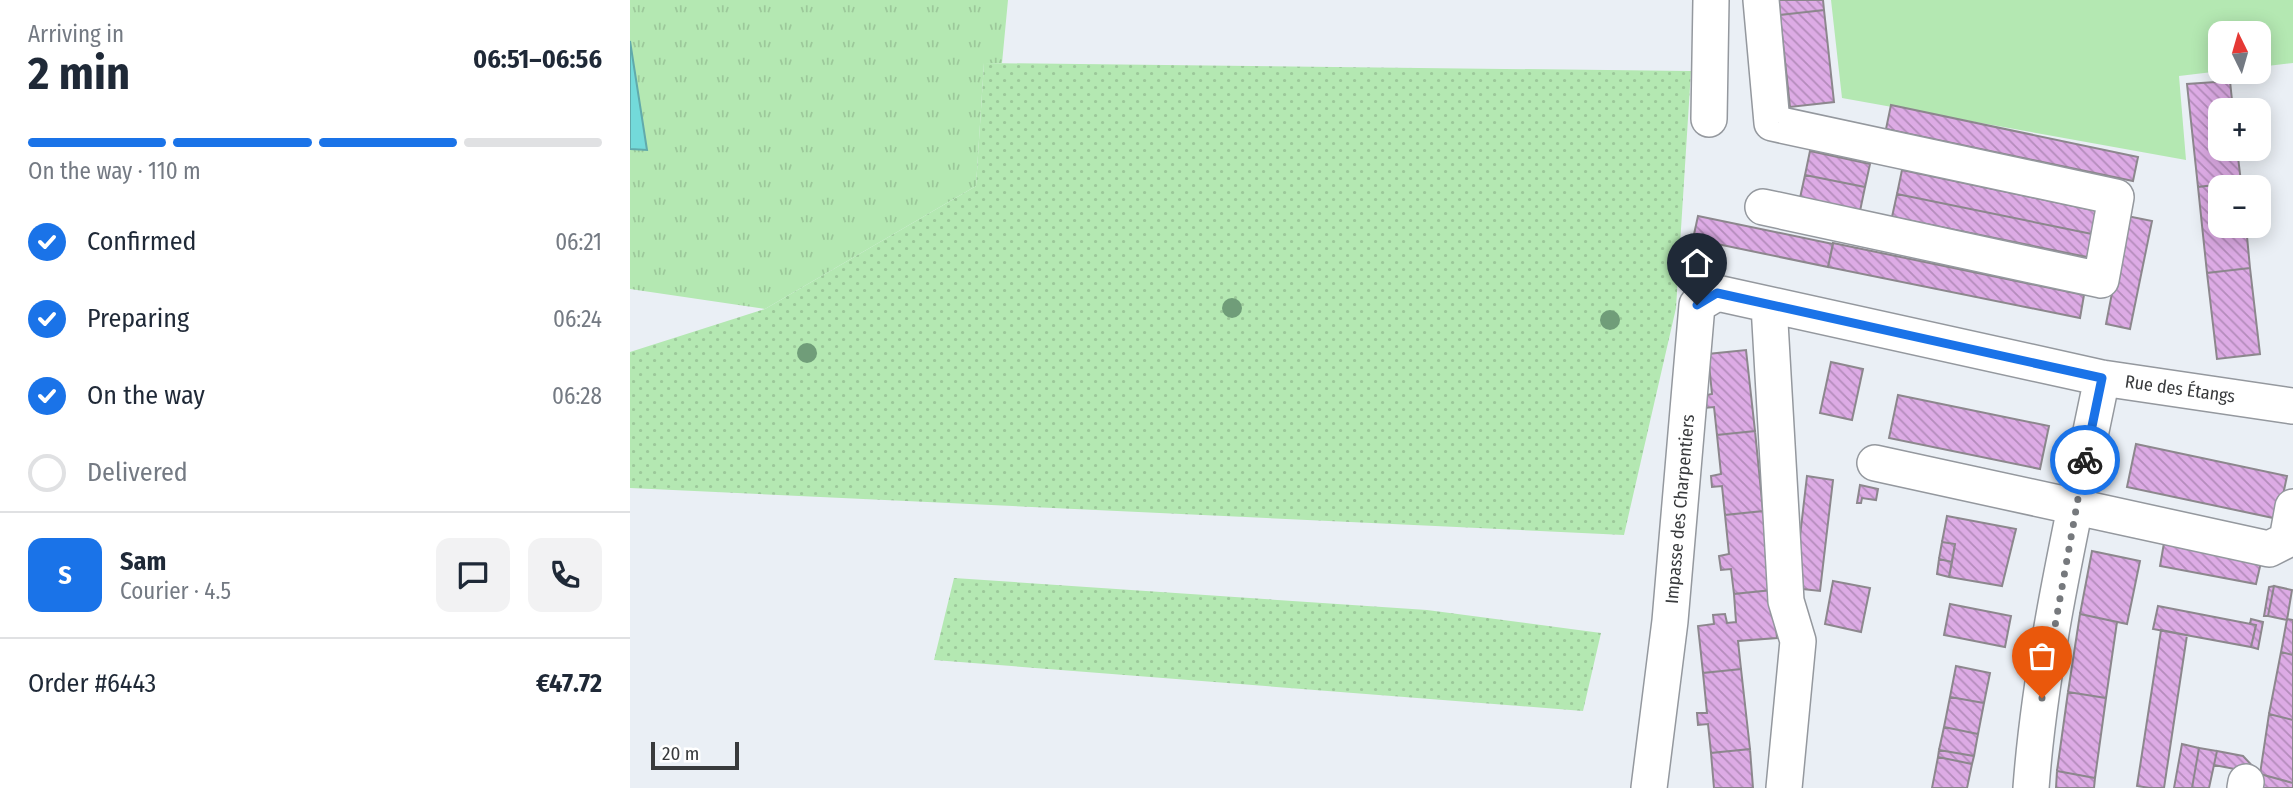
<!DOCTYPE html>
<meta charset="utf-8">
<style>
:root{--surface:#fff;--page:#f2f2f3;--text:#1f2937;--muted:#747a83;--line:#e0e1e3;--accent:#1a73e8}
body{margin:0;font-family:"Fira Sans Condensed",sans-serif;background:var(--page);color:var(--text);height:100vh;display:flex;flex-direction:column;font-size:26px;white-space:nowrap}
*{box-sizing:border-box;margin:0}
p{font-size:23px;color:var(--muted)}
.icon{flex:none;width:38px;height:38px;fill:none;stroke:currentColor;stroke-width:2;stroke-linecap:round;stroke-linejoin:round}
.map{position:relative;flex:1;overflow:hidden}
.details{display:flex;flex-direction:column;background:var(--surface);width:630px}
.details>*{flex:none}
.needle{width:46px;rotate:355deg}
.buttons{position:absolute;left:1578px;top:21px;display:grid;gap:14px}
.buttons a{display:grid;place-items:center;width:63px;height:63px;border-radius:14px;background:var(--surface);box-shadow:0 4px 18px #0003;font-size:35px}
.scale{position:absolute;left:21px;bottom:18px;width:88px;box-sizing:border-box;padding-left:7px;border:4px solid #383a3c;border-top:0;font-size:19px;line-height:24px;white-space:nowrap;color:#383a3c;-webkit-text-stroke:5px #fff;paint-order:stroke}
.pin{position:absolute;display:grid;place-items:center;width:60px;height:60px;color:#fff;margin:-72px -30px;border-radius:50% 50% 50% 0;rotate:-45deg;box-shadow:0 0 7px #0007}
.pin .icon{rotate:45deg}
.courier{position:absolute;display:grid;place-items:center;width:70px;height:70px;margin:-35px;border:5px solid #1a73e8;border-radius:50%;background:#fff;color:#222;box-shadow:0 2px 9px #0007}
.summary em{font-style:normal;font-weight:700}
.summary div{display:flex;flex-direction:column-reverse}
.summary{display:flex;align-items:center;justify-content:space-between;height:119px;padding:0 28px}
h1{font-size:46px;font-weight:700;line-height:52px}
.bar{display:grid;grid-template-columns:repeat(4,1fr);gap:10px 7px;align-content:center;height:84px;padding:0 28px}
.bar i{height:9px;border-radius:5px;background:var(--line)}
.bar .selected{background:var(--accent)}
.bar p{grid-column:span 4}
.line{display:flex;align-items:center;gap:18px;padding:0 28px;border-top:2px solid var(--line)}
.line div{flex:1}
.round{display:grid;place-items:center;flex:none;width:74px;height:74px;border-radius:14px;background:var(--page)}
ol{padding:0 28px;list-style:none}
li{display:flex;align-items:center;gap:21px;height:77px}
li p{margin-inline-start:auto}
li .icon{padding:7px;border-radius:50%;background:var(--accent);color:#fff;stroke-width:4}
li:last-child{color:var(--muted)}
li i{width:38px;height:38px;border:4px solid var(--line);border-radius:50%}
main{display:flex;flex:1;min-height:0}
.map>svg:first-child{display:block}
</style>
<main>
<section class="details">
<div class="summary"><div><h1>2 min</h1><p>Arriving in</p></div><em>06:51–06:56</em></div>
<div class="bar"><i class="selected"></i><i class="selected"></i><i class="selected"></i><i></i><p>On the way · 110 m</p></div>
<ol>
<li><svg class="icon" aria-label="check" viewBox="0 0 24 24"><path d="M5 12l5 5 9-10"/></svg>Confirmed<p>06:21</p></li>
<li><svg class="icon" aria-label="check" viewBox="0 0 24 24"><path d="M5 12l5 5 9-10"/></svg>Preparing<p>06:24</p></li>
<li><svg class="icon" aria-label="check" viewBox="0 0 24 24"><path d="M5 12l5 5 9-10"/></svg>On the way<p>06:28</p></li>
<li><i></i>Delivered</li>
</ol>
<div class="line" style="height:126px"><b class="round" style="background:var(--accent);color:#fff">S</b><div><b>Sam</b><p>Courier · 4.5</p></div><a class="round"><svg class="icon" aria-label="chat" viewBox="0 0 24 24"><path d="M4 5h16v11H9l-5 4z"/></svg></a><a class="round"><svg class="icon" aria-label="phone" viewBox="0 0 24 24"><path d="M5 4h4l2 5-3 2q2 4 5 5l2-3 5 2v4C11 20 4 13 5 4z"/></svg></a></div>
<div class="line" style="height:91px"><div>Order #6443</div><b>€47.72</b></div>
</section>
<div class="map">
<svg width="1663" height="788" viewBox="0 0 1663 788">
<defs>
<pattern id="grass-tufts" width="24" height="20" patternUnits="userSpaceOnUse" patternTransform="scale(1.75)"><rect width="24" height="20" fill="#b4e8b2"/><path d="M3 7l-1-3M5 7V3M7 7l1-3M15 17l-1-3M17 17v-4M19 17l1-3" fill="none" stroke="#9cc89a"/></pattern>
<pattern id="garden-dots" width="8" height="8" patternUnits="userSpaceOnUse" patternTransform="scale(1.75)"><rect width="8" height="8" fill="#b4e8b2"/><path d="M2 2h.1M6 6h.1" fill="none" stroke="#9cc89a" stroke-width="1.8" stroke-linecap="round"/></pattern>
<pattern id="building-back-hatch" width="6" height="6" patternUnits="userSpaceOnUse" patternTransform="scale(1.75)"><rect width="6" height="6" fill="#ddabe5"/><path d="M-1 5l2 2M0 0l6 6M5-1l2 2" fill="none" stroke="#b48cbb"/></pattern>
</defs>
<rect width="100%" height="100%" fill="#eaeff5"/>
<path fill="url(#grass-tufts)" d="M0,0H378L372,63H354L346,186L135,309L0,289V149L17,150L0,41Z"/>
<path fill="#b4e8b2" d="M1201,0H1663V63L1629,67V33H1591V71L1549,76L1556,160L1212,98Z"/>
<path fill="url(#garden-dots)" d="M354,63L1061,71L1046,308L994,535L0,488V352L135,309L346,186Z
M324,578L797,610L971,633L953,711L304,660Z"/>
<path fill="#73dada" stroke="#61aaab" stroke-width="2" d="M0,41L17,150L0,149Z"/>
<path fill="url(#building-back-hatch)" stroke="#8c878d" stroke-width="2" d="M1149,0H1193L1194,10L1150,15Z
M1194,10L1204,102L1160,107L1150,15Z
M1600,81L1603,110H1591V149H1607L1611,182L1568,187L1557,84Z
M1261,105L1508,157L1503,181L1256,129Z
M1180,151L1240,164L1235,187L1175,175Z
M1272,170L1472,212L1467,235L1267,194Z
M1175,175L1235,187L1230,211L1170,198Z
M1611,182L1612,187H1591V226H1616L1620,268L1577,273L1568,187Z
M1267,194L1467,235L1462,258L1262,217Z
M1068,216L1203,244L1198,267L1063,239Z
M1497,216L1522,221L1500,329L1476,324Z
M1203,243L1454,295L1450,318L1198,267Z
M1620,268L1630,354L1587,359L1577,273Z
M1116,350L1125,431L1087,435L1084,407L1074,408L1072,396L1082,394L1078,354Z
M1201,362L1233,369L1222,420L1190,413Z
M1268,395L1419,426L1410,469L1259,438Z
M1125,431L1133,511L1095,515L1092,486L1082,487L1081,476L1091,474L1087,435Z
M1506,444L1657,476L1648,519L1497,487Z
M1177,476L1203,480L1190,591L1164,588Z
M1230,485L1248,489L1246,500L1232,498L1231,503H1227Z
M1133,511L1142,590L1104,594L1101,569L1091,570L1089,556L1099,554L1095,515Z
M1317,516L1386,529L1372,586L1319,577L1325,544L1312,542Z
M1312,542L1325,544L1322,562L1309,559Z
M1534,543L1631,562L1626,584L1530,566Z
M1462,551L1510,561L1497,624L1450,614Z
M1309,559L1322,562L1319,577L1307,574Z
M1203,581L1240,588L1231,632L1195,624Z
M1644,586L1638,616H1634L1639,587Z
M1644,586L1662,590L1657,620L1638,616Z
M1142,590L1147,638L1108,641L1111,669L1073,673L1068,626L1084,624L1083,615L1095,614L1097,623L1106,622L1104,594Z
M1320,604L1381,616L1375,647L1314,635Z
M1528,606L1626,625L1621,647L1523,629Z
M1450,614L1487,622L1476,698L1438,692Z
M1621,619L1633,622L1628,649L1621,647L1626,625L1620,624Z
M1657,619L1663,620V655L1651,652Z
M1531,630L1557,635L1534,788H1520L1507,786Z
M1651,652L1663,655V720L1639,714Z
M1326,666L1360,673L1354,703L1320,697Z
M1111,669L1120,749L1081,753L1078,724L1068,725L1067,713H1077L1073,673Z
M1438,692L1476,698L1465,778L1427,771Z
M1320,697L1354,703L1348,734L1314,727Z
M1639,714L1663,720V783L1630,774Z
M1314,727L1348,734L1344,756L1309,750Z
M1552,744L1569,748L1562,788H1544Z
M1569,748L1587,751L1579,788H1562Z
M1120,749L1123,788H1084L1081,753Z
M1309,750L1344,756L1342,764L1308,757Z
M1587,751L1613,756L1630,774L1584,765Z
M1308,757L1342,764L1337,788H1302Z
M1427,771L1465,778L1464,788H1426Z
M1630,774L1663,783V788H1627Z"/>
<g fill="none" stroke-linecap="round" stroke-linejoin="round">
<g stroke="#94989e" stroke-width="38">
<path id="minor" d="M1131,0L1142,123L1486,197L1471,280L1133,207
M1079,119L1081,0
M1139,305L1156,601L1168,641L1154,788
M1245,463L1639,549L1657,540L1663,507
M1019,788L1040,621L1067,305L1087,293L1472,378L1662,406
M1401,788C1411,654 1445,510 1472,378
M1615,788L1616,782"/>
</g>
<use href="#minor" stroke="#fff" stroke-width="35"/>
</g>
<g fill="#709d79">
<circle cx="602" cy="308" r="10"/>
<circle cx="980" cy="320" r="10"/>
<circle cx="177" cy="353" r="10"/>
</g>
<g fill="none" stroke-linecap="round" stroke-linejoin="round">
<path stroke="#76797d" stroke-width="7" stroke-dasharray="0 12.6" d="M1412,698L1455,460"/>
<path stroke="#1a73e8" stroke-width="9" d="M1067,305L1087,293L1472,378L1455,460"/>
</g>
<g text-anchor="middle" dominant-baseline="central" stroke-width="7" stroke-linejoin="round" paint-order="stroke">
<g font-size="18" fill="#383a3c" stroke="#fff">
<text transform="translate(1550 389) rotate(8)">Rue des Étangs</text>
<text transform="translate(1050 509) rotate(-85)">Impasse des Charpentiers</text>
</g>
</g>
</svg>
<div class="buttons">
<a><svg class="needle" viewBox="-14 -14 28 28"><path d="M0-13l5 13h-10z" fill="#e53935"/><path d="M0 13l5-13h-10z" fill="#747a83"/></svg></a>
<a>+</a>
<a>−</a>
</div>
<div class="scale">20 m</div>
<div class="pin" style="left:1412px;top:698px;background:#ea580c"><svg class="icon" aria-label="bag" viewBox="0 0 24 24"><path d="M5 8h14l-1 12H6zM9 8a3 3 0 0 1 6 0"/></svg></div>
<div class="pin" style="left:1067px;top:305px;background:#1f2937"><svg class="icon" aria-label="home" viewBox="0 0 24 24"><path d="M3 11l9-7 9 7M6 9v11h12V9"/></svg></div>
<div class="courier" style="left:1455px;top:460px"><svg class="icon" aria-label="bike" viewBox="0 0 24 24"><circle cx="6" cy="16" r="4"/><circle cx="18" cy="16" r="4"/><path d="M6 16l4-8h5l3 8M10 8l3 8H6M13 5h3"/></svg></div>
</div>
</main>
